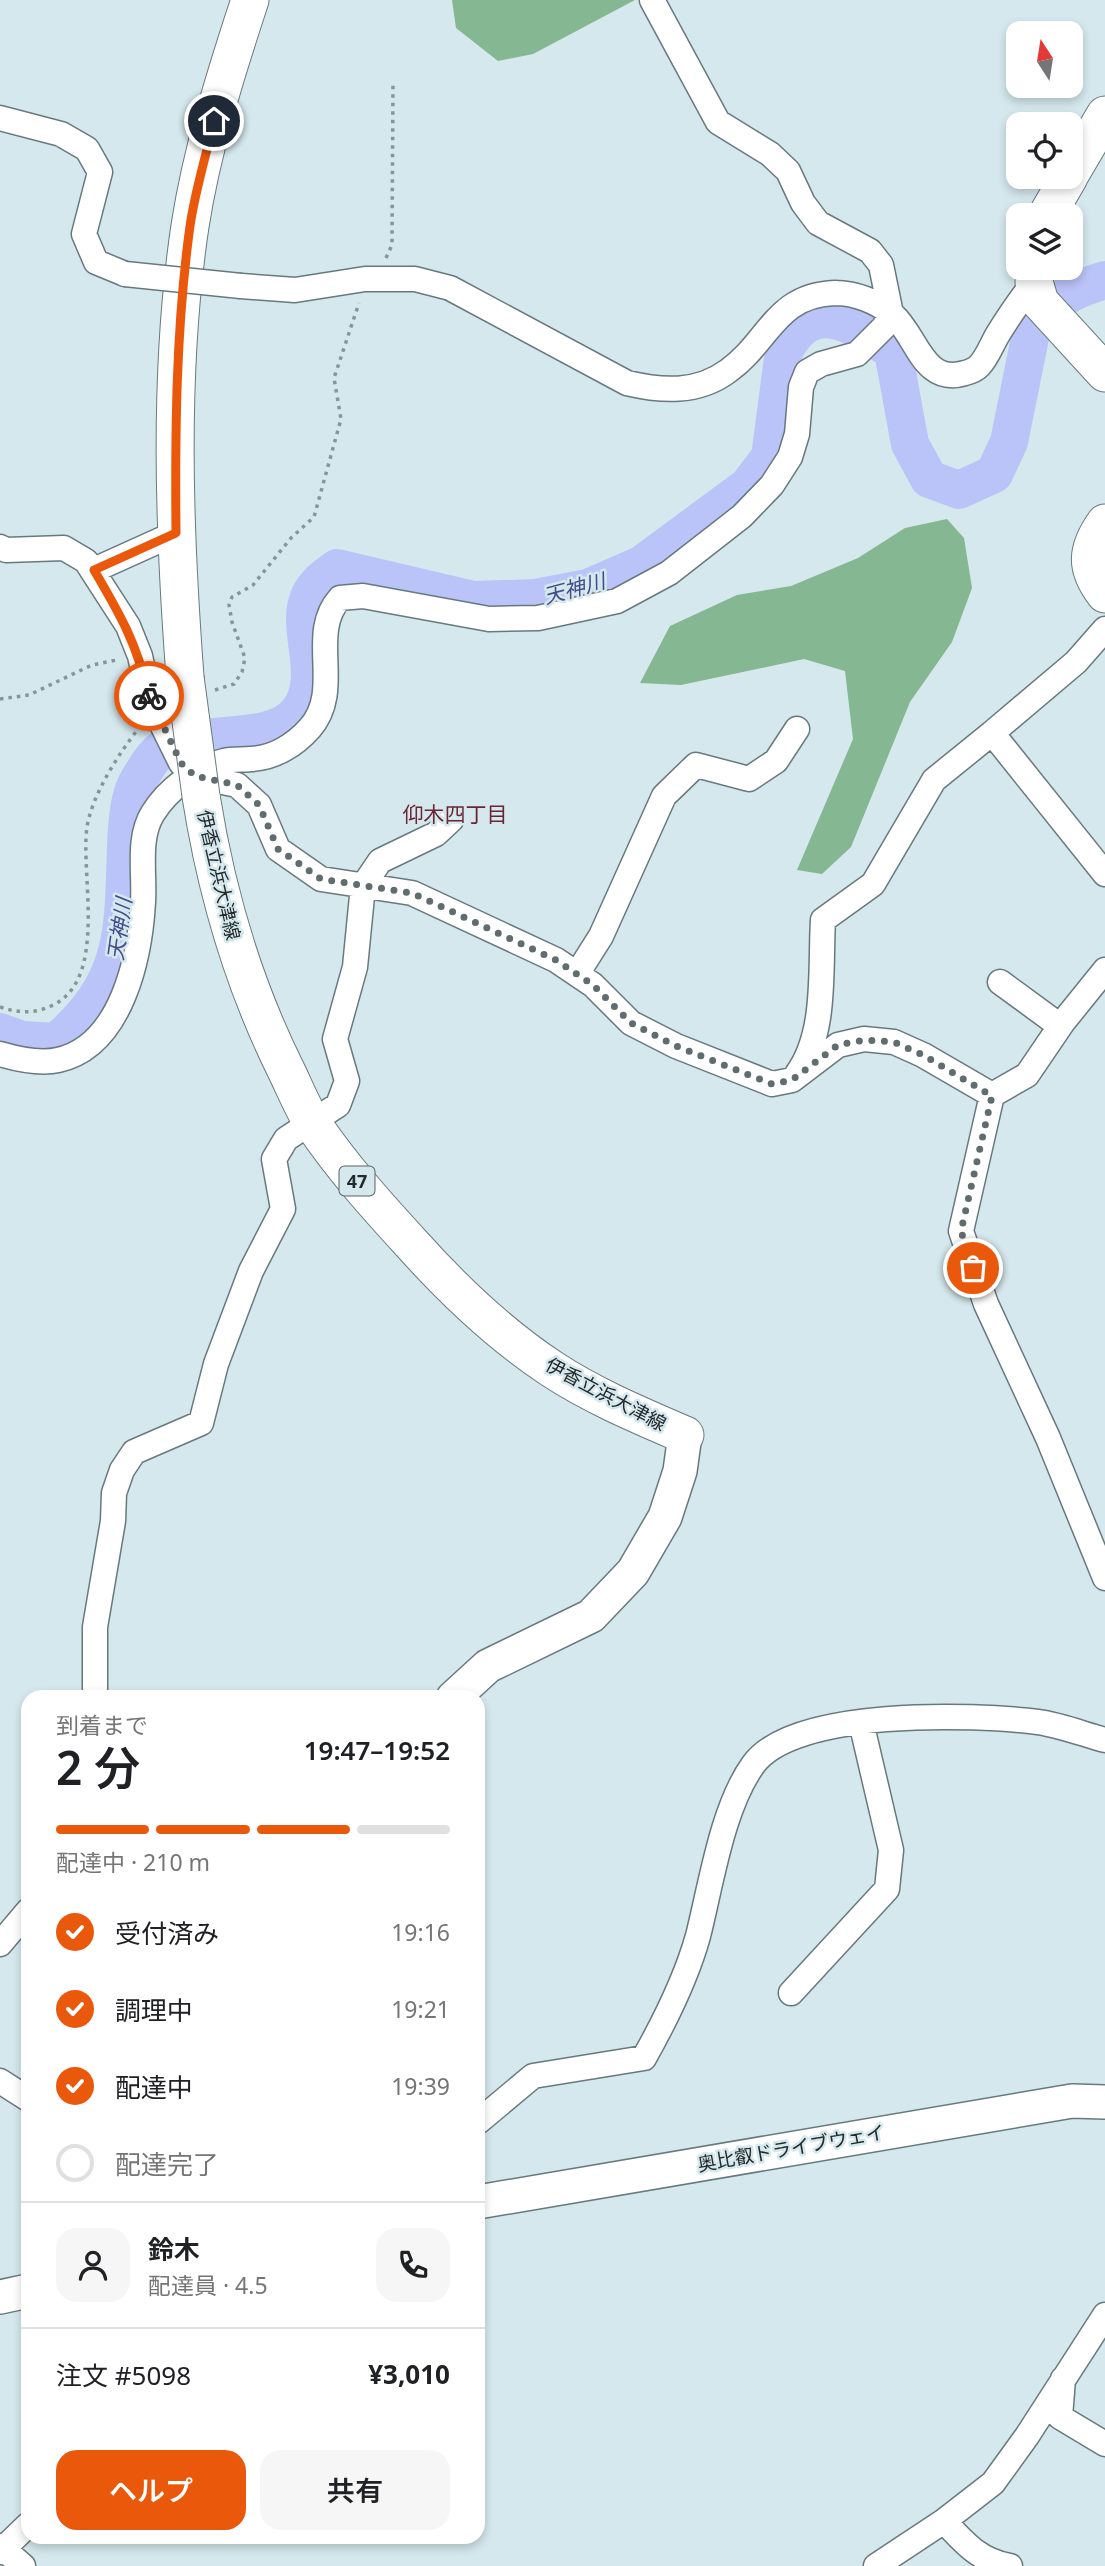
<!DOCTYPE html>
<html lang="ja">
<meta charset="utf-8">
<style>
:root{--surface:#fff;--page:#f6f6f6;--text:#202124;--muted:#757577;--line:#e0e0e0;--accent:#ea580c}
body{margin:0;font-family:"Noto Sans","Noto Sans JP",sans-serif;background:var(--page);color:var(--text);height:100vh;display:flex;flex-direction:column;font-size:26px;white-space:nowrap}
*{box-sizing:border-box;margin:0}
p{font-size:23px;color:var(--muted)}
.icon{flex:none;width:38px;height:38px;fill:none;stroke:currentColor;stroke-width:2;stroke-linecap:round;stroke-linejoin:round}
.map{position:relative;flex:1;overflow:hidden}
.drawer{position:absolute;left:21px;top:1690px;width:464px;height:854px;display:flex;flex-direction:column;background:var(--surface);border-radius:21px;box-shadow:0 4px 10px #0003}
.drawer>*{flex:none}
.needle{width:46px;rotate:348deg}
.buttons{position:absolute;left:1006px;top:21px;display:grid;gap:14px}
.buttons a{display:grid;place-items:center;width:77px;height:77px;border-radius:14px;background:var(--surface);box-shadow:0 4px 10px #0003;font-size:35px}
.pin{position:absolute;display:grid;place-items:center;width:60px;height:60px;color:#fff;margin:-30px;border:4px solid #fff;border-radius:50%;box-shadow:0 2px 7px #0007}
.courier{position:absolute;display:grid;place-items:center;width:70px;height:70px;margin:-35px;border:5px solid #ea580c;border-radius:50%;background:#fff;color:#222;box-shadow:0 2px 9px #0007}
.overview em{font-style:normal;font-weight:600}
.overview div{display:flex;flex-direction:column-reverse}
.overview{display:flex;align-items:center;justify-content:space-between;height:119px;padding:0 35px}
h1{font-size:46px;font-weight:600;line-height:52px}
.bar{display:grid;grid-template-columns:repeat(4,1fr);gap:10px 7px;align-content:center;height:84px;padding:0 35px}
.bar i{height:9px;border-radius:5px;background:var(--line)}
.bar .on{background:var(--accent)}
.bar p{grid-column:span 4}
.line{display:flex;align-items:center;gap:18px;padding:0 35px;border-top:2px solid var(--line)}
.line div{flex:1}
.round{display:grid;place-items:center;flex:none;width:74px;height:74px;border-radius:21px;background:var(--page)}
ol{padding:0 35px;list-style:none}
li{display:flex;align-items:center;gap:21px;height:77px}
li p{margin-inline-start:auto}
li .icon{padding:7px;border-radius:50%;background:var(--accent);color:#fff;stroke-width:4}
li:last-child{color:var(--muted)}
li i{width:38px;height:38px;border:4px solid var(--line);border-radius:50%}
.cta{display:flex;gap:14px;margin-top:auto;padding:14px 35px}
.cta a{flex:1;height:80px;border-radius:21px;background:var(--accent);color:#fff;font-size:28px;font-weight:600;line-height:80px;text-align:center}
.cta a+a{background:var(--page);color:var(--text)}
.map>svg:first-child{display:block}
</style>
<div class="map">
<svg width="1105" height="2566" viewBox="0 0 1105 2566">
<rect width="100%" height="100%" fill="#d5e8ed"/>
<path fill="#84b792" d="M452,0H635L533,54L498,61L456,28Z
M947,519L964,538L972,588L952,642L910,702L851,847L822,874L797,870L853,739L845,671L804,659L681,685L640,683L670,626L737,595L791,586L858,558L905,528Z"/>
<g fill="none" stroke-linecap="round" stroke-linejoin="round">
<path stroke="#bbc4f9" stroke-width="38" d="M0,1032L22,1040L56,1042C127,981 123,932 126,846C127,826 128,796 139,779C145,770 153,755 162,749C197,727 270,747 298,712C324,680 298,634 307,603C311,586 325,577 337,568L473,600L536,598L588,588L641,565L748,486L770,457L784,351C814,295 853,325 893,351L910,444L929,479L959,490L994,474L1009,442L1031,333C1052,300 1069,291 1105,280"/>
<g stroke="#68797d" stroke-width="27">
<path id="street" d="M0,118L61,134L87,149L100,172L84,234L96,262L125,274
M241,286L295,290L365,279H415L450,288L627,383C661,391 697,394 728,371C769,342 775,295 835,293C856,293 878,302 893,315C917,336 923,386 965,373C969,372 976,369 979,366C987,358 992,344 998,334C1009,316 1021,299 1034,282
M0,547L6,550L64,548L86,561L128,626L140,656L149,698L181,763L195,776L237,785L259,805L278,849L321,879L412,893L556,960L593,985L631,1023L676,1046L772,1084L792,1080L838,1045L864,1039L894,1042L923,1055L992,1095
M94,570L176,533
M1105,629L1076,662L992,733L1105,874
M1105,970L1063,1022L1027,1075L992,1095L961,1231L986,1304L1048,1438L1105,1578
M577,974L601,936L664,796L696,765L749,779L776,761L797,729
M1000,982L1060,1026
M0,1054C17,1059 40,1064 58,1060C122,1046 140,956 143,902C145,874 137,838 153,813C168,789 196,768 224,761C233,759 242,760 251,759C274,758 295,745 310,728C344,689 307,634 340,598L363,596L489,619L538,618L617,601L669,573L742,516L772,485L790,457L797,434L801,387L807,372L821,364L857,354L884,327L891,314L881,265L870,251L818,223L803,203L788,171L770,154L718,122L652,0
M797,1074C827,1033 820,969 823,920L873,884L934,780L992,733
M95,1698V1627L113,1521L114,1493L122,1470L134,1452L201,1423L216,1364L251,1271L283,1209L274,1159L286,1139L338,1105L347,1081L335,1039L355,967L363,886L380,861L436,834L451,820
M0,1944L28,1911
M791,1993L887,1889L891,1850L861,1722
M0,2081L28,2099
M478,2122L533,2076L644,2058C666,2019 686,1979 698,1936C711,1885 722,1808 753,1765C793,1708 974,1714 1038,1722C1060,1725 1083,1734 1105,1740
M1063,2379L1060,2417L1105,2444
M944,2521C964,2543 980,2561 1010,2566
M0,2546L23,2566
M0,2552L28,2525
M876,2566L944,2521L993,2483L1027,2436L1105,2315"/>
</g>
<g stroke="#68797d" stroke-width="36">
<path id="secondary" d="M453,1698L488,1666L591,1616L633,1572L665,1517L680,1471L685,1435
M478,2202L1072,2101L1105,2102
M0,2297L28,2291"/>
</g>
<g stroke="#68797d" stroke-width="39">
<path id="primary" d="M1071,173L1105,115
M1047,215L1069,177
M1036,268L1034,282L1040,302L1105,373
M1105,523C1086,550 1085,568 1105,594
M185,677C174,530 168,373 190,226C202,149 226,73 250,0
M201,796C216,891 242,981 285,1068C294,1086 302,1107 313,1124C342,1167 377,1206 411,1243C453,1290 499,1334 552,1369C593,1396 641,1416 685,1435"/>
</g>
<path stroke="#879598" stroke-width="3.5" stroke-dasharray="3.5 5" stroke-linecap="butt" d="M386,258L392,245L393,84
M215,690L234,684L242,672L245,658L232,622L229,605L232,597L253,585L291,538L314,517L341,419L334,378L359,303
M0,699L29,695L92,665L117,660
M0,1007C18,1013 34,1014 51,1006C109,981 80,874 87,827C92,795 119,753 139,728"/>
<use href="#street" stroke="#fff" stroke-width="24"/>
<use href="#secondary" stroke="#fff" stroke-width="33"/>
<use href="#primary" stroke="#fff" stroke-width="37"/>
<g stroke="#68797d" stroke-width="27" stroke-linecap="butt">
<path id="street-bridge" d="M125,274L241,286"/>
</g>
<g stroke="#68797d" stroke-width="39" stroke-linecap="butt">
<path id="primary-bridge" d="M185,677L201,796"/>
</g>
<use href="#street-bridge" stroke="#fff" stroke-width="24"/>
<use href="#primary-bridge" stroke="#fff" stroke-width="37"/>
</g>
<g fill="none" stroke-linecap="round" stroke-linejoin="round">
<path stroke="#616c6f" stroke-width="7" stroke-dasharray="0 12.6" d="M149,696L181,763L195,776L237,785L259,805L278,849L321,879L412,893L556,960L593,985L631,1023L676,1046L772,1084L792,1080L838,1045L864,1040L894,1042L923,1055L992,1096L961,1231L973,1268"/>
<path stroke="#ea580c" stroke-width="9" d="M149,696C137,644 121,616 94,570L176,533C175,431 176,327 190,226C195,191 206,156 214,121"/>
</g>
<g text-anchor="middle" dominant-baseline="central" stroke-width="5" stroke-linejoin="round" paint-order="stroke">
<rect fill="#d5e8ed" stroke="#586365" stroke-width="2" x="339.5" y="1166.5" width="35" height="29" rx="5"/>
<g font-size="18" font-weight="bold" fill="#232a2b">
<text x="357" y="1181">47</text>
</g>
<g font-size="19" fill="#232a2b" stroke="#d5e8ed">
<text transform="translate(219 875) rotate(77)">伊香立浜大津線</text>
<text transform="translate(606 1394) rotate(28)">伊香立浜大津線</text>
<text transform="translate(791 2148) rotate(-10)">奥比叡ドライブウェイ</text>
</g>
<g font-size="21" font-style="italic" fill="#454c8c" stroke="#d5e8ed">
<text transform="translate(574 588) rotate(-15)">天神川</text>
<text transform="translate(119 929) rotate(-82)">天神川</text>
</g>
<g font-size="21" fill="#6a2534" stroke="#d5e8ed">
<text x="455" y="814">仰木四丁目</text>
</g>
</g>
</svg>
<div class="buttons">
<a><svg class="needle" viewBox="-14 -14 28 28"><path d="M0-13l5 13h-10z" fill="#e53935"/><path d="M0 13l5-13h-10z" fill="#757577"/></svg></a>
<a><svg class="icon" aria-label="locate" viewBox="0 0 24 24"><circle cx="12" cy="12" r="6"/><path d="M12 2v4M12 18v4M2 12h4M18 12h4"/></svg></a>
<a><svg class="icon" aria-label="layers" viewBox="0 0 24 24"><path d="M12 4l9 5-9 5-9-5zM3 14l9 5 9-5"/></svg></a>
</div>
<div class="pin" style="left:973px;top:1268px;background:#ea580c"><svg class="icon" aria-label="bag" viewBox="0 0 24 24"><path d="M5 8h14l-1 12H6zM9 8a3 3 0 0 1 6 0"/></svg></div>
<div class="pin" style="left:214px;top:121px;background:#1f2937"><svg class="icon" aria-label="home" viewBox="0 0 24 24"><path d="M3 11l9-7 9 7M6 9v11h12V9"/></svg></div>
<div class="courier" style="left:149px;top:696px"><svg class="icon" aria-label="bike" viewBox="0 0 24 24"><circle cx="6" cy="16" r="4"/><circle cx="18" cy="16" r="4"/><path d="M6 16l4-8h5l3 8M10 8l3 8H6M13 5h3"/></svg></div>
<section class="drawer">
<div class="overview"><div><h1>2 分</h1><p>到着まで</p></div><em>19:47–19:52</em></div>
<div class="bar"><i class="on"></i><i class="on"></i><i class="on"></i><i></i><p>配達中 · 210 m</p></div>
<ol>
<li><svg class="icon" aria-label="check" viewBox="0 0 24 24"><path d="M5 12l5 5 9-10"/></svg>受付済み<p>19:16</p></li>
<li><svg class="icon" aria-label="check" viewBox="0 0 24 24"><path d="M5 12l5 5 9-10"/></svg>調理中<p>19:21</p></li>
<li><svg class="icon" aria-label="check" viewBox="0 0 24 24"><path d="M5 12l5 5 9-10"/></svg>配達中<p>19:39</p></li>
<li><i></i>配達完了</li>
</ol>
<div class="line" style="height:126px"><a class="round"><svg class="icon" aria-label="person" viewBox="0 0 24 24"><circle cx="12" cy="8" r="4"/><path d="M4 21q1-7 8-7t8 7"/></svg></a><div><b>鈴木</b><p>配達員 · 4.5</p></div><a class="round"><svg class="icon" aria-label="phone" viewBox="0 0 24 24"><path d="M5 4h4l2 5-3 2q2 4 5 5l2-3 5 2v4C11 20 4 13 5 4z"/></svg></a></div>
<div class="line" style="height:91px"><div>注文 #5098</div><b>¥3,010</b></div>
<div class="cta"><a>ヘルプ</a><a>共有</a></div>
</section>
</div>
